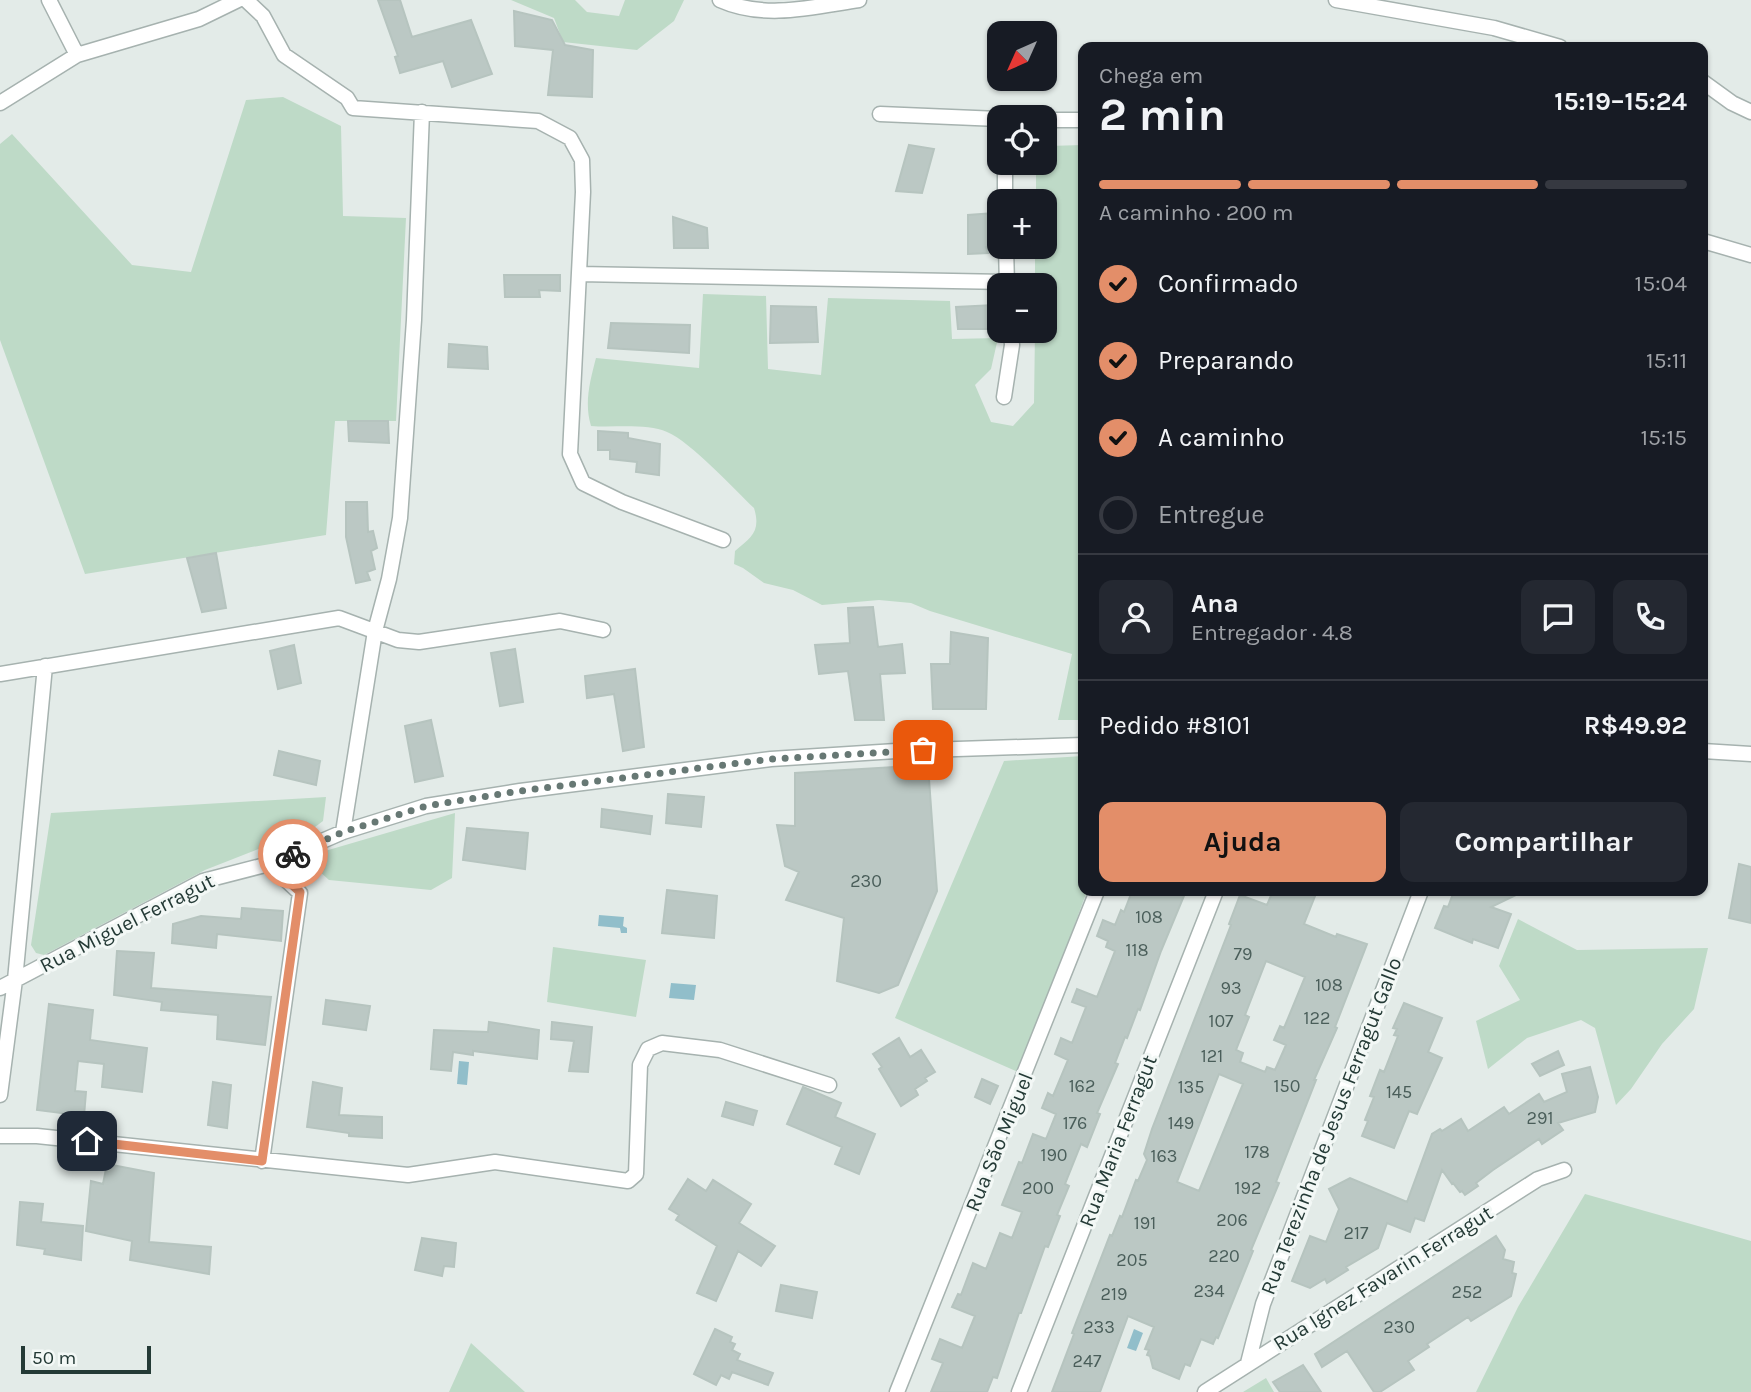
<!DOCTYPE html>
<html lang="pt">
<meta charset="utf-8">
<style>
:root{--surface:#171b24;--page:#242831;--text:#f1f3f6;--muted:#9ea1a6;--line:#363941;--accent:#e38e69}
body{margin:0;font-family:Karla,sans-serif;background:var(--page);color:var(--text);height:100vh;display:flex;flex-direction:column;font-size:26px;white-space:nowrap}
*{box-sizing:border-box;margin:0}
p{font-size:23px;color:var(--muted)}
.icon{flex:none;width:38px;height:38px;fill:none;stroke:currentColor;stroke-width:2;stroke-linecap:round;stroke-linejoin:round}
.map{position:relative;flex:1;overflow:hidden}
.side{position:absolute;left:1078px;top:42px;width:630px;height:854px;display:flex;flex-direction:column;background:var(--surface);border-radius:14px;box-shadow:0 2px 5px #0004}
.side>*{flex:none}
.needle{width:46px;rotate:225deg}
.controls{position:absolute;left:987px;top:21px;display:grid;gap:14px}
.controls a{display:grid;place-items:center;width:70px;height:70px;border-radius:14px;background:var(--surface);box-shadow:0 2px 5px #0004;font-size:35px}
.scale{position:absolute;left:21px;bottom:18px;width:130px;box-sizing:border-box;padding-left:7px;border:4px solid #243a36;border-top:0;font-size:19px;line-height:24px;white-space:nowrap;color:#243a36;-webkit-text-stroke:5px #f3f8f6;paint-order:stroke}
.pin{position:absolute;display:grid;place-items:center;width:60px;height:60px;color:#fff;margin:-30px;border-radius:14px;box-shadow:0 4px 10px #0006}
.courier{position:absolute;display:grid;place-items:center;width:70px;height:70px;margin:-35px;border:5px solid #e38e69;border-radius:50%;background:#fff;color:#222;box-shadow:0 2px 9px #0007}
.headline em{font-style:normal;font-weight:700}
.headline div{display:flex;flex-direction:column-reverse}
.headline{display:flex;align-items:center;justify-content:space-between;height:119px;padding:0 21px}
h1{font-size:46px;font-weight:700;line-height:52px}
.bar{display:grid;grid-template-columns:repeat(4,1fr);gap:10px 7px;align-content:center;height:84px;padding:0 21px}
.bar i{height:9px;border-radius:5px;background:var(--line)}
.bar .current{background:var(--accent)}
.bar p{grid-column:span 4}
.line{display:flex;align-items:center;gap:18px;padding:0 21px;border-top:2px solid var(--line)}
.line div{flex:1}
.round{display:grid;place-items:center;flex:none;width:74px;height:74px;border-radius:14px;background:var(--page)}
ol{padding:0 21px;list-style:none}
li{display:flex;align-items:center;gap:21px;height:77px}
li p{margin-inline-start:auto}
li .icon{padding:7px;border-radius:50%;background:var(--accent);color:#111;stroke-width:4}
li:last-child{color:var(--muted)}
li i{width:38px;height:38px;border:4px solid var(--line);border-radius:50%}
.cta{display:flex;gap:14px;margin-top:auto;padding:14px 21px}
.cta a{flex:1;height:80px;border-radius:14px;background:var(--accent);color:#111;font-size:28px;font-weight:700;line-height:80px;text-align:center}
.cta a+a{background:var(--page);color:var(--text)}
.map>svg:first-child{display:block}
</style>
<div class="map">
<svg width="1751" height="1392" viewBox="0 0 1751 1392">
<rect width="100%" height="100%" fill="#e3ebe8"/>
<path fill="#bedac7" d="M495,0H575L587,12L619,16L625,0H684L674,21L637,50L563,42L554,18L511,0Z
M283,97L341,126L343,216L406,218L396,421H335L326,535L85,574L0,340V144L12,134L132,265L191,272L246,100Z
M1083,145V720H1058L1072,654L930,611L911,603L879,600L822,605L793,590L764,583L743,568L734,564L735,551C752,537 761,531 754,508C734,489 691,442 667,432C647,423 613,428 591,426C584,403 590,381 596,358L699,368L703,294L766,296L768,369L821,375L828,298L950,301L952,339L998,338L991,369L975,385L991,422L1013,426L1034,403L1035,331H1045V285H1035V247H1045V201H1036V163H1045V151L1048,146Z
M1083,756V891H1087L1020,1073L895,1018L1004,761Z
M326,797L323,821L315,827L205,870L44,955L36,953L31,945L51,813Z
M455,813L452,878L431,890L329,880L319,871V863L325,851Z
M1518,919L1577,950L1708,948L1694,1009L1662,1044L1631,1089L1616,1105L1595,1028L1581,1020L1527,1038L1488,1069L1476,1021L1520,1000L1499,966Z
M553,947L646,960L636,1017L547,1002Z
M1585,1194L1751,1241V1392H1476L1518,1307Z
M471,1343L525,1392H449Z
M1266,1378L1274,1392H1243Z"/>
<path fill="#91beca" d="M599,915L624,917L623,926L627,928V933H621L620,928L598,926Z
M671,983L696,985L694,1000L669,998Z
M459,1061L469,1062L467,1085L457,1084Z
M1134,1329L1143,1333L1136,1351L1127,1348Z"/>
<path fill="#bbc8c4" stroke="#b6c4bf" stroke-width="2" fill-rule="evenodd" d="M378,0H400L412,37L471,20L492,74L452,87L443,61L400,73L395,57L398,56Z
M514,11L552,20L565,45L593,50L592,97L548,95L553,50L515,46Z
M909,145L934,149L922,193L896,191Z
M994,213L996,246L986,247L988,253L968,254V215Z
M673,217L707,228L708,248H674Z
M504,275H560V291L539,290L540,297H505Z
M994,305L992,312H997L999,329H958L956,307Z
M771,306L816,307L818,342L770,343Z
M611,323L690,325L689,353L608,348Z
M449,344L487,347L488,369L448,367Z
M348,421H388L389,443L349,441Z
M598,431L628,433V438L660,444L659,475L636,472L637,462L610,459V450H598Z
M346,502H367L368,532L373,531L377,548L371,551L375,569L367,572L370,580L356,583L346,537Z
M216,553L226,608L202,612L187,558Z
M873,607L878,647L902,644L905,673L880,674L884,720H855L848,671L819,674L815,645L850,643L848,608Z
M951,632L988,638L986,709H933L931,664H950Z
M294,645L301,683L278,689L270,651Z
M515,649L523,702L500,706L491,653Z
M635,669L644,747L623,751L614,694L587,698L585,676Z
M431,720L443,776L415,782L405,726Z
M279,751L320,761L316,785L274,775Z
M928,765L937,891L898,985L879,993L837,981L844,918L786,900L799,872L785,866L777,825L795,826V773Z
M668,794L704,797L701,827L666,823Z
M602,809L652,816L650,834L601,827Z
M467,828L528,833L525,869L463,860Z
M1739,864L1751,867V923L1729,918Z
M667,890L717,896L714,938L662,933Z
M1135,891H1186L1161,951L1140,1010L1138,1009L1127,1038L1125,1037L1115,1063L1118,1064L1097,1113L1100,1114L1087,1147L1081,1144L1065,1184L1069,1186L1057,1215L1060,1216L1048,1247L1045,1246L1021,1313H1019L997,1378L993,1377L987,1392H931L943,1363L932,1359L940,1339L962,1348L975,1316L952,1307L958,1294L961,1295L973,1263L986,1269L1000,1233L1012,1238L1022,1212L1002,1205L1019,1162L1022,1163L1033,1134L1046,1139L1056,1114L1042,1108L1048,1093L1053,1096L1068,1060L1055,1054L1061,1038L1072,1043L1086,1007L1072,1002L1077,989L1097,997L1115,951L1106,947L1108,941L1097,936L1103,920L1115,925L1121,910L1124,912L1131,894L1134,895Z
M1273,891H1317L1304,924L1336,937L1337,934L1367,944L1335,1027L1337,1028L1314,1080H1316L1276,1182L1279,1183L1251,1250L1253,1251L1218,1338L1216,1337L1213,1344L1201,1339L1190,1366L1185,1364L1179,1379L1153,1368L1150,1356L1147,1355L1149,1350L1145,1349L1154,1327L1128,1316L1100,1392H1052L1074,1334L1072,1333L1110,1235L1112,1236L1120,1216L1122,1217L1136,1180L1138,1181L1147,1160L1144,1154L1152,1129L1231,925L1229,924L1240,895L1267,905ZM1266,961L1305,977L1284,1028L1280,1026L1274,1040L1286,1045L1275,1070L1267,1067L1265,1072L1240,1062L1243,1053L1236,1050L1249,1017L1245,1015ZM1219,1074L1243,1084L1199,1191L1177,1182Z
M1454,891H1524L1491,907L1511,914L1498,948L1473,939L1472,943L1435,928L1444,906L1448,907Z
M242,908L283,911L281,941L217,934L216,948L172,943L173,924L201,916L241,919Z
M117,951L154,953L151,988L271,997L265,1045L217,1039L218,1015L161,1010L162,1002L114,995Z
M326,1000L370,1006L366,1030L323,1024Z
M1404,1003L1442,1018L1428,1052L1442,1058L1417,1114L1409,1111L1394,1148L1362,1136L1368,1121L1365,1120L1374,1097L1370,1096L1380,1070L1384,1072L1398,1036L1394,1035L1397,1029L1393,1028Z
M49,1004L93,1010L90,1040L147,1048L142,1092L102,1087L104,1064L78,1061L75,1091L86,1092L84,1116L37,1110Z
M489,1022L539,1030L537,1059L473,1051V1055L453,1052L451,1071L431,1069L434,1030L488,1032Z
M552,1022L592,1027L588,1072L569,1071L574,1041L551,1039Z
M899,1038L910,1057L921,1050L935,1072L925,1078L927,1081L915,1089L918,1095L901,1106L879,1069L882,1067L873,1054Z
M1558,1051L1564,1065L1540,1076L1532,1064Z
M1590,1067L1598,1097L1595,1112L1558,1123L1563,1130L1542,1144L1539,1139L1493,1170L1476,1183L1478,1186L1465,1195L1462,1191L1460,1192L1453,1183L1452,1184L1442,1170L1424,1221L1415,1218L1410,1232L1387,1223L1378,1248L1346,1267L1348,1270L1327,1283L1325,1279L1310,1288L1292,1281L1310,1236L1326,1242L1339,1209L1329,1189L1350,1178L1407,1202L1432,1134L1440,1129L1442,1131L1461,1119L1468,1131L1504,1107L1509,1114L1539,1094L1544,1102L1567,1092L1562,1074Z
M982,1079L998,1086L990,1104L975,1097Z
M213,1082L231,1085L227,1128L208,1125Z
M313,1082L342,1088L339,1115L382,1117V1138L349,1136V1133L307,1127Z
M803,1087L841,1103L835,1117L875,1134L859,1174L835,1164L842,1147L787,1124Z
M726,1102L757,1111L753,1125L722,1116Z
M107,1164L154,1173L149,1242L211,1247L209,1274L130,1260L132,1241L86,1231L91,1181L103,1184Z
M688,1179L706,1191L713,1180L751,1204L739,1223L775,1246L761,1266L738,1251L716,1301L697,1293L717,1246L676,1220L679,1215L669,1209Z
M20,1202L43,1204L41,1222L83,1226L81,1260L44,1254L45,1249L17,1245Z
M1496,1236L1505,1250L1503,1259L1514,1262L1512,1273L1516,1274L1511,1296L1471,1321L1468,1317L1427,1344L1429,1347L1408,1361L1414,1370L1380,1392H1374L1347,1351L1322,1367L1315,1354Z
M422,1238L456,1243L454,1267L444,1266L442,1276L415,1270Z
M781,1285L817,1292L812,1318L776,1311Z
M715,1329L732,1337L730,1342L735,1344L732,1350L740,1354L737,1360L773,1373L768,1385L732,1372L729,1379L721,1375L716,1385L694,1374Z
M1303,1365L1321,1392H1280L1273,1382Z"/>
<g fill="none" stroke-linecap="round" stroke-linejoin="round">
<g stroke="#a6b2af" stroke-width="17">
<path id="street" d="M49,0L77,55
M246,0L263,16L284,55L347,98L353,108L538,121L570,138L582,160L583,192L570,454L583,483L622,502L723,540
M720,0C765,20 813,7 859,0
M1336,0L1494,28L1560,47
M1703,82L1732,103L1751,112
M0,103L77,55L199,19L238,0
M880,114L999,119
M1045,120H1083
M1005,163V201
M1703,241L1751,255
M1006,247L1007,285
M579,274L1007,282
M1004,397L1012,345L1011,331
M0,674L339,618L398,640L419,642L560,621L603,630
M1703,751L1751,754
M343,832L375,631L389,579L400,518L414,320L422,112
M0,988L203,881L269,864L343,832L426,806L520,791L771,759L896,751L1083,745
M0,1095L15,980L45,666
M0,1136H37L408,1175L495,1162L628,1181L636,1174L640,1065L648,1049L662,1043L720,1050L829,1085
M262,1161L300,893L269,864
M1248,1363L1263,1304L1421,891
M897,1392L1097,891
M1019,1392L1216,891
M1205,1392L1538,1179L1564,1170"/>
</g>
<use href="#street" stroke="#fff" stroke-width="14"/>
</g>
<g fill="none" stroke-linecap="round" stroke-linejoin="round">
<path stroke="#677874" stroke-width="7" stroke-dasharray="0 12.6" d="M293,854L343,832L426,806L520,791L771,759L923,750"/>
<path stroke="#e38e69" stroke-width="9" d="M87,1141L262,1161L300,892L269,864L293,854"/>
</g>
<g text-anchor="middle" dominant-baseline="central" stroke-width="6" stroke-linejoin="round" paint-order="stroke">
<g font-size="18" fill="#4a5e5a">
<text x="866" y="881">230</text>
<text x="1149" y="917">108</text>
<text x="1137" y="950">118</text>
<text x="1243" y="954">79</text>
<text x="1329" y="985">108</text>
<text x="1231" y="988">93</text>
<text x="1317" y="1018">122</text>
<text x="1221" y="1021">107</text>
<text x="1212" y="1056">121</text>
<text x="1082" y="1086">162</text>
<text x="1287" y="1086">150</text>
<text x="1191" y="1087">135</text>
<text x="1399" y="1092">145</text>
<text x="1540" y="1118">291</text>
<text x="1075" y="1123">176</text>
<text x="1181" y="1123">149</text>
<text x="1257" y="1152">178</text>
<text x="1054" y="1155">190</text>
<text x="1164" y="1156">163</text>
<text x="1038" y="1188">200</text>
<text x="1248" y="1188">192</text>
<text x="1232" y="1220">206</text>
<text x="1145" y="1223">191</text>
<text x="1356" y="1233">217</text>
<text x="1224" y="1256">220</text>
<text x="1132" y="1260">205</text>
<text x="1209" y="1291">234</text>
<text x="1467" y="1292">252</text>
<text x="1114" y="1294">219</text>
<text x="1099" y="1327">233</text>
<text x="1399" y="1327">230</text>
<text x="1087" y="1361">247</text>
</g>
<g font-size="21" fill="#243a36" stroke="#f3f8f6">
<text transform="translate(127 923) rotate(-27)">Rua Miguel Ferragut</text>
<text transform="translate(1331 1126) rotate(-69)">Rua Terezinha de Jesus Ferragut Gallo</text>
<text transform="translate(1118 1141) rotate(-69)">Rua Maria Ferragut</text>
<text transform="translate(999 1142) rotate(-68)">Rua São Miguel</text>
<text transform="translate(1383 1278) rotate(-32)">Rua Ignez Favarin Ferragut</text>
</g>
</g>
</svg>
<div class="controls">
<a><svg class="needle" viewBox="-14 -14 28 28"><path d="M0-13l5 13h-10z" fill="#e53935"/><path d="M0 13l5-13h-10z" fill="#9ea1a6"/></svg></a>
<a><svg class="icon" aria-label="locate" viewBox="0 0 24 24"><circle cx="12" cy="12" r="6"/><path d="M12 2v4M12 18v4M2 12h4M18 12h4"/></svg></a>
<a>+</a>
<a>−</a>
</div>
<div class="scale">50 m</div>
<div class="pin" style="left:923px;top:750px;background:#ea580c"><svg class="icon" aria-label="bag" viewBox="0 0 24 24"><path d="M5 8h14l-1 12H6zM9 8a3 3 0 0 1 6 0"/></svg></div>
<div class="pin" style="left:87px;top:1141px;background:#1f2937"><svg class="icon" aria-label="home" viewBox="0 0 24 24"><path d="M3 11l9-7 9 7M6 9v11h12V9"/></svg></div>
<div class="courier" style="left:293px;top:854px"><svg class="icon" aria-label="bike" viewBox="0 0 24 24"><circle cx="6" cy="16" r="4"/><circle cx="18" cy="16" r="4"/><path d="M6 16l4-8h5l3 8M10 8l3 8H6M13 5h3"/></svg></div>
<section class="side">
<div class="headline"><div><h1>2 min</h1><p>Chega em</p></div><em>15:19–15:24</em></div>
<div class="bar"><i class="current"></i><i class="current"></i><i class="current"></i><i></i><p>A caminho · 200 m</p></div>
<ol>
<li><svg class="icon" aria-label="check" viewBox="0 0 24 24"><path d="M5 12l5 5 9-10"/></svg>Confirmado<p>15:04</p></li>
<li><svg class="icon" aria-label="check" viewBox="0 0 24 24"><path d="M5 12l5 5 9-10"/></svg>Preparando<p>15:11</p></li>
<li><svg class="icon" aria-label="check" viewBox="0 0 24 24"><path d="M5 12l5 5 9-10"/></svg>A caminho<p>15:15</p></li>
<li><i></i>Entregue</li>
</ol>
<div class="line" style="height:126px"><a class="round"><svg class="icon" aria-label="person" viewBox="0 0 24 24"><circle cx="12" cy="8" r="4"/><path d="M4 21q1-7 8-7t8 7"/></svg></a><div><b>Ana</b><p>Entregador · 4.8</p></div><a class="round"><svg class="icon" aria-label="chat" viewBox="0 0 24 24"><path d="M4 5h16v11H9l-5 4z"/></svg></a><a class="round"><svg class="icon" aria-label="phone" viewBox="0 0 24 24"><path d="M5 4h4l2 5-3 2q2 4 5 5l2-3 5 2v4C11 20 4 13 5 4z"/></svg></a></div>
<div class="line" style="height:91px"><div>Pedido #8101</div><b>R$49.92</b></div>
<div class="cta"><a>Ajuda</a><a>Compartilhar</a></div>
</section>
</div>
